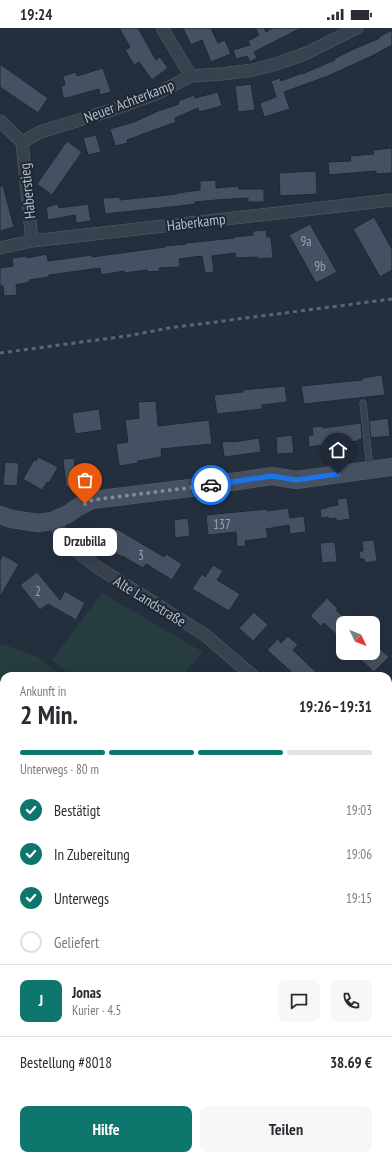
<!DOCTYPE html>
<html lang="de">
<meta charset="utf-8">
<style>
:root{--surface:#fff;--page:#f7f7f7;--text:#2b2b33;--muted:#7c7c81;--line:#e1e1e2;--accent:#0f766e}
body{margin:0;font-family:"PT Sans Narrow",sans-serif;background:var(--page);color:var(--text);height:100vh;display:flex;flex-direction:column;font-size:15px;white-space:nowrap}
*{box-sizing:border-box;margin:0}
p{font-size:13px;color:var(--muted)}
.icon{flex:none;width:22px;height:22px;fill:none;stroke:currentColor;stroke-width:2;stroke-linecap:round;stroke-linejoin:round}
.map{position:relative;flex:1;overflow:hidden}
.sheet{position:absolute;left:0px;top:644px;width:392px;height:488px;display:flex;flex-direction:column;background:var(--surface);border-radius:12px 12px 0 0;box-shadow:0 4px 16px #0002}
.sheet>*{flex:none}
.needle{width:26px;rotate:133deg}
.controls{position:absolute;left:336px;top:588px;display:grid;gap:8px}
.controls a{display:grid;place-items:center;width:44px;height:44px;border-radius:8px;background:var(--surface);box-shadow:0 4px 16px #0002;font-size:20px}
.pin{position:absolute;display:grid;place-items:center;width:34px;height:34px;color:#fff;margin:-41px -17px;border-radius:50% 50% 50% 0;rotate:-45deg;box-shadow:0 0 4px #0007}
.pin .icon{rotate:45deg}
.courier{position:absolute;display:grid;place-items:center;width:40px;height:40px;margin:-20px;border:3px solid #1a73e8;border-radius:50%;background:#fff;color:#222;box-shadow:0 1px 5px #0007}
.bubble{position:absolute;height:28px;border-radius:8px;background:var(--surface);box-shadow:0 4px 16px #0002;font-size:13px;font-weight:700;line-height:28px;text-align:center}
.summary em{font-style:normal;font-weight:700}
.summary div{display:flex;flex-direction:column-reverse}
.summary{display:flex;align-items:center;justify-content:space-between;height:68px;padding:0 20px}
h1{font-size:26px;font-weight:700;line-height:30px}
.bar{display:grid;grid-template-columns:repeat(4,1fr);gap:6px 4px;align-content:center;height:48px;padding:0 20px}
.bar i{height:5px;border-radius:3px;background:var(--line)}
.bar .current{background:var(--accent)}
.bar p{grid-column:span 4}
.line{display:flex;align-items:center;gap:10px;padding:0 20px;border-top:1px solid var(--line)}
.line div{flex:1}
.round{display:grid;place-items:center;flex:none;width:42px;height:42px;border-radius:8px;background:var(--page)}
ol{padding:0 20px;list-style:none}
li{display:flex;align-items:center;gap:12px;height:44px}
li p{margin-inline-start:auto}
li .icon{padding:4px;border-radius:50%;background:var(--accent);color:#fff;stroke-width:4}
li:last-child{color:var(--muted)}
li i{width:22px;height:22px;border:2px solid var(--line);border-radius:50%}
.button{display:flex;gap:8px;margin-top:auto;padding:8px 20px}
.button a{flex:1;height:46px;border-radius:8px;background:var(--accent);color:#fff;font-size:16px;font-weight:700;line-height:46px;text-align:center}
.button a+a{background:var(--page);color:var(--text)}
.status{display:flex;justify-content:space-between;align-items:center;height:28px;padding:0 20px;background:var(--surface);direction:ltr}
.status svg{height:11px;fill:currentColor}
.map>svg:first-child{display:block}
</style>
<div class="status"><b>19:24</b><svg viewBox="0 0 49 12"><path d="M0 12V9h3v3zM5 12V6h3v6zM10 12V3h3v9zM15 12V0h3v12zM26 1h20v11H26zM47 4h2v5h-2z"/></svg></div>
<div class="map">
<svg width="392" height="1132" viewBox="0 0 392 1132">
<rect width="100%" height="100%" fill="#242f3e"/>
<path fill="#263c3f" d="M102,565L203,624L182,648H72L52,632Z
M0,616L8,618L40,630L62,648H4V653L0,652Z
M0,886H4V953L0,954Z
M0,1005H4V1068L2,1069L0,1066Z
M4,1093V1128H51L54,1132H0V1096Z
M79,1128H218L229,1132H71Z"/>
<path fill="#394c67" d="M0,653H4V886H0Z
M4,953V1005H0V954Z"/>
<path fill="#455162" stroke="#1f2835" d="M119,0H138L156,32L160,29L168,40L152,52L139,34L134,37L125,22L130,19Z
M183,0H211L218,15L225,12L231,26L211,34L202,12L191,17Z
M255,0H264L266,4L273,0H301L254,24L257,30L250,34L247,28L236,31L233,22L250,17L248,13L259,7Z
M392,2V17L374,27L328,48L284,64L290,81L264,89L260,75L276,69L271,53L280,50L281,53L302,45V46L335,32L334,31L356,20L380,10L379,9Z
M0,36L48,70L38,85L0,59Z
M103,40L111,64L100,67L99,61L67,70H63L61,58L65,57L63,48L76,44L77,48Z
M251,56L255,82L238,84L235,58Z
M218,64L222,78L199,84L198,80L175,90L176,94L127,112L128,115L115,118L110,101L134,94L158,83L179,76L178,73L194,67L195,70Z
M96,107L101,124L88,127L83,110Z
M67,113L82,124L52,167L37,156Z
M392,120V145L376,146V143L329,147L328,134L351,133L350,128L374,126L373,122Z
M316,143L317,166L280,168L279,145Z
M216,152V160L239,158V161H264V174H248V170L216,172L195,174V176L171,179L105,186L103,170L120,169V172L177,166V165L200,162V153Z
M0,158H3L14,199L0,203Z
M58,176L59,180L88,176L91,193L76,195L75,187L48,192L46,179Z
M374,189L392,221V242L380,249L353,201Z
M310,196L337,244L316,255L289,207Z
M266,202L267,209H271L273,230L258,231L257,229L236,230L235,225L212,228L214,244L205,245L202,228L179,231L180,239L159,240L160,243L147,244V242L124,245V243L101,247L100,240L49,247V249L29,252L30,254L16,257L17,267L4,268L3,258H0V240L13,238L12,230L27,228V230L47,226L48,233L92,227V229L165,219V218L186,216V215L234,210V209L253,207V203Z
M382,347L385,367L304,376L301,358L362,352V350Z
M285,358L287,374L262,377V381L217,386L214,367L243,364L242,362Z
M156,373L158,398L209,392L212,416L161,421L162,429L138,433V435L119,438L116,416L128,414L125,392L139,390L138,374Z
M99,381L102,402L75,406L72,385Z
M388,390L390,408L371,410L369,393Z
M361,395L362,411L358,412V413L309,419L308,408L313,407L312,399L323,398V400Z
M292,407L294,425L277,426L276,409Z
M259,410L261,424L224,429L222,414L233,413V414Z
M38,429L58,439L49,455L47,454L42,462L23,451L34,432L36,433Z
M74,430L75,445L95,442L97,456L66,459L63,431Z
M5,434L19,435L17,458L3,457Z
M347,470L350,491L336,493V490L328,491V489L321,490L320,481L327,480L326,479L338,477L337,471Z
M288,480L290,490L304,488L306,504L290,506L289,497L266,501L268,510L245,513L246,518L237,519L236,504L208,507L206,487L267,481V483Z
M188,490L190,508L175,510L174,492Z
M117,501L164,529L166,526L182,536L172,552L146,536L143,540L122,528V529L106,519Z
M374,512L377,533L365,535L364,531H360L359,523H363L362,513Z
M335,514L337,534L322,535L320,515Z
M3,527L19,536L0,569V532Z
M213,537L223,543L217,552L240,566L229,583L192,561L202,546L205,549Z
M37,544L60,572L65,563L85,575L76,592L48,576L40,582L20,557Z
M327,570L338,581L336,582L350,595H343V613L324,595L321,598L310,588Z
M254,584L268,597L253,613L239,600Z
M288,608L298,617L293,622L320,648H296L267,622L278,611L281,615Z
M373,614L389,629L374,644L361,632L368,625H373Z"/>
<g fill="none" stroke-linecap="round" stroke-linejoin="round">
<g stroke="#565f6c" stroke-width="7">
<path id="lane" d="M363,375L370,441
M0,1087L4,1093
M24,1128L26,1132"/>
</g>
<g stroke="#565f6c" stroke-width="13">
<path id="street" d="M162,0L191,48
M0,93L22,114L40,104L112,82L156,66L191,48L221,46L253,42L276,36L307,25L357,0
M22,114L32,213
M0,220L32,213L392,172
M52,493L72,519L94,537L205,607L253,648
M388,767L392,768
M388,828L392,825
M388,1016L392,1019
M0,1083L4,1081"/>
</g>
<g stroke="#565f6c" stroke-width="18">
<path id="secondary" d="M0,487L11,491L38,495L52,493L68,486L78,479L92,472L190,460L272,448L296,452L392,439"/>
</g>
<use href="#lane" stroke="#38414e" stroke-width="6"/>
<use href="#street" stroke="#38414e" stroke-width="12"/>
<use href="#secondary" stroke="#465061" stroke-width="17"/>
<path stroke="#5a6575" stroke-width="3" stroke-dasharray="4 4" stroke-linecap="butt" d="M0,325L127,308L169,300L392,271"/>
</g>
<g fill="none" stroke-linecap="round" stroke-linejoin="round">
<path stroke="#828b98" stroke-width="4" stroke-dasharray="0 7.2" d="M85,476L92,472L211,457"/>
<path stroke="#1a73e8" stroke-width="5" d="M211,457L272,448L296,452L338,446"/>
</g>
<g text-anchor="middle" dominant-baseline="central" stroke-width="4" stroke-linejoin="round" paint-order="stroke">
<g font-size="13" fill="#98a1af">
<text x="306" y="213">9a</text>
<text x="320" y="238">9b</text>
<text x="222" y="496">137</text>
<text x="141" y="527">3</text>
<text x="38" y="563">2</text>
</g>
<g font-size="15" fill="#b4bcc9" stroke="#1d2633">
<text transform="translate(129 73) rotate(-21)">Neuer Achterkamp</text>
<text transform="translate(27 163) rotate(-96)">Haberstieg</text>
<text transform="translate(196 194) rotate(-7)">Haberkamp</text>
<text transform="translate(150 573) rotate(32)">Alte Landstraße</text>
</g>
</g>
</svg>
<div class="controls">
<a><svg class="needle" viewBox="-14 -14 28 28"><path d="M0-13l5 13h-10z" fill="#e53935"/><path d="M0 13l5-13h-10z" fill="#7c7c81"/></svg></a>
</div>
<div class="pin" style="left:85px;top:476px;background:#ea580c"><svg class="icon" aria-label="bag" viewBox="0 0 24 24"><path d="M5 8h14l-1 12H6zM9 8a3 3 0 0 1 6 0"/></svg></div>
<div class="pin" style="left:338px;top:446px;background:#1f2937"><svg class="icon" aria-label="home" viewBox="0 0 24 24"><path d="M3 11l9-7 9 7M6 9v11h12V9"/></svg></div>
<div class="courier" style="left:211px;top:457px"><svg class="icon" aria-label="car" viewBox="0 0 24 24"><path d="M5 17H2v-5l4-1 3-4h7l3 4 3 1v5h-3M9 17h6M6 11h13"/><circle cx="7" cy="17" r="2"/><circle cx="17" cy="17" r="2"/></svg></div>
<div class="bubble" style="left:53px;top:500px;width:64px">Drzubilla</div>
<section class="sheet">
<div class="summary"><div><h1>2 Min.</h1><p>Ankunft in</p></div><em>19:26–19:31</em></div>
<div class="bar"><i class="current"></i><i class="current"></i><i class="current"></i><i></i><p>Unterwegs · 80 m</p></div>
<ol>
<li><svg class="icon" aria-label="check" viewBox="0 0 24 24"><path d="M5 12l5 5 9-10"/></svg>Bestätigt<p>19:03</p></li>
<li><svg class="icon" aria-label="check" viewBox="0 0 24 24"><path d="M5 12l5 5 9-10"/></svg>In Zubereitung<p>19:06</p></li>
<li><svg class="icon" aria-label="check" viewBox="0 0 24 24"><path d="M5 12l5 5 9-10"/></svg>Unterwegs<p>19:15</p></li>
<li><i></i>Geliefert</li>
</ol>
<div class="line" style="height:72px"><b class="round" style="background:var(--accent);color:#fff">J</b><div><b>Jonas</b><p>Kurier · 4.5</p></div><a class="round"><svg class="icon" aria-label="chat" viewBox="0 0 24 24"><path d="M4 5h16v11H9l-5 4z"/></svg></a><a class="round"><svg class="icon" aria-label="phone" viewBox="0 0 24 24"><path d="M5 4h4l2 5-3 2q2 4 5 5l2-3 5 2v4C11 20 4 13 5 4z"/></svg></a></div>
<div class="line" style="height:52px"><div>Bestellung #8018</div><b>38.69 €</b></div>
<div class="button"><a>Hilfe</a><a>Teilen</a></div>
</section>
</div>
